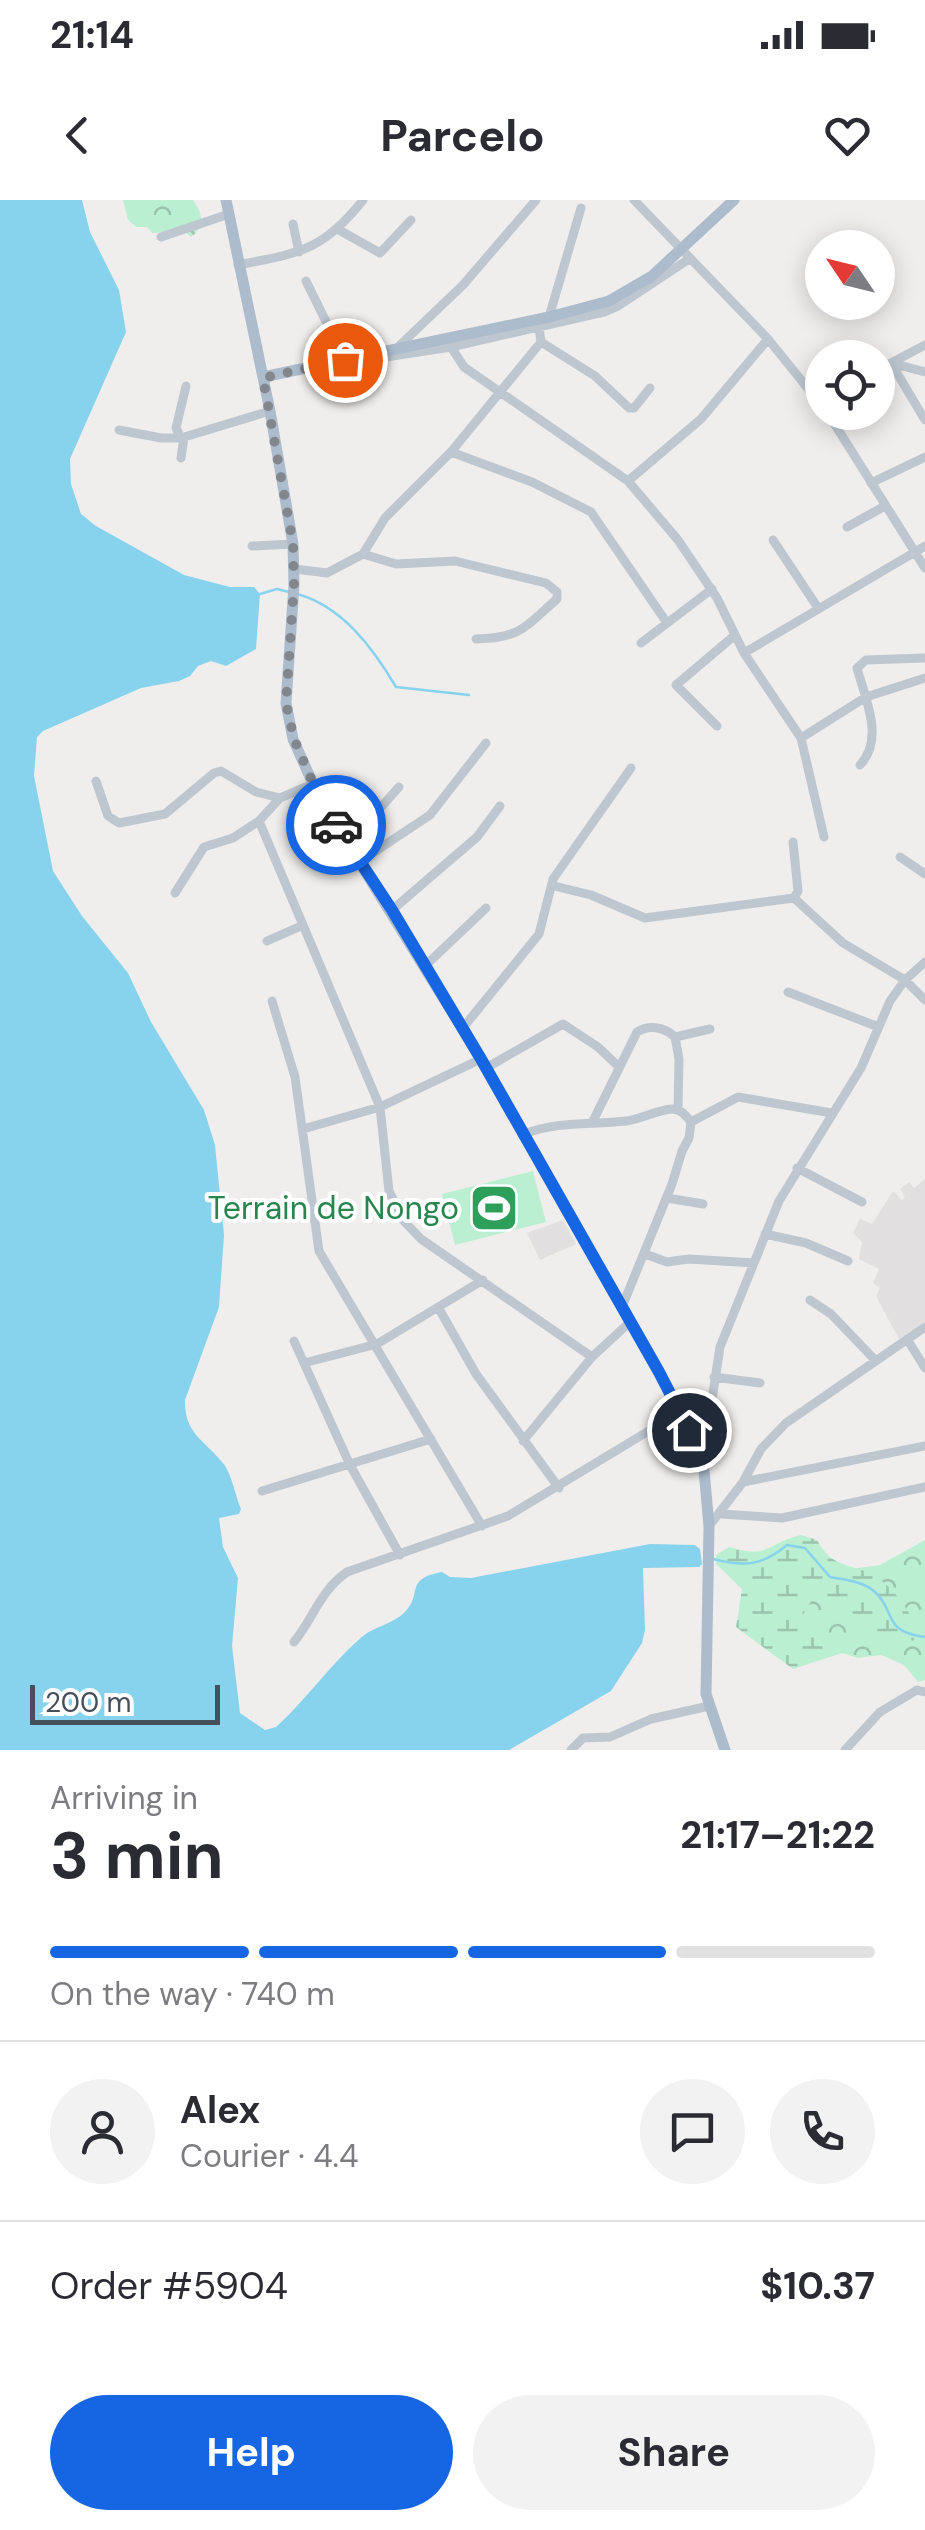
<!DOCTYPE html>
<meta charset="utf-8">
<style>
:root{--surface:#fff;--page:#f2f2f3;--text:#2b2b33;--muted:#7c7c81;--line:#e1e1e2;--accent:#1665e2}
body{margin:0;font-family:"DM Sans",sans-serif;background:var(--page);color:var(--text);height:100vh;display:flex;flex-direction:column;font-size:38px;white-space:nowrap}
*{box-sizing:border-box;margin:0}
p{font-size:32px;color:var(--muted)}
.icon{flex:none;width:55px;height:55px;fill:none;stroke:currentColor;stroke-width:2;stroke-linecap:round;stroke-linejoin:round}
.map{position:relative;height:1550px;overflow:hidden}
.side{display:flex;flex-direction:column;background:var(--surface);flex:1}
.side>*{flex:none}
.needle{width:65px;rotate:305deg}
.controls{position:absolute;left:805px;top:30px;display:grid;gap:20px}
.controls a{display:grid;place-items:center;width:90px;height:90px;border-radius:50%;background:var(--surface);box-shadow:0 5px 25px #0003;font-size:50px}
.scale{position:absolute;left:30px;bottom:25px;width:190px;box-sizing:border-box;padding-left:10px;border:5px solid #46505b;border-top:0;font-size:28px;line-height:35px;white-space:nowrap;color:#46505b;-webkit-text-stroke:8px #fff;paint-order:stroke}
.pin{position:absolute;display:grid;place-items:center;width:85px;height:85px;color:#fff;margin:-42px;border:5px solid #fff;border-radius:50%;box-shadow:0 2px 10px #0007}
.courier{position:absolute;display:grid;place-items:center;width:100px;height:100px;margin:-50px;border:8px solid #1665e2;border-radius:50%;background:#fff;color:#222;box-shadow:0 2px 12px #0007}
.overview em{font-style:normal;font-weight:700}
.overview div{display:flex;flex-direction:column-reverse}
.overview{display:flex;align-items:center;justify-content:space-between;height:170px;padding:0 50px}
h1{font-size:65px;font-weight:700;line-height:75px}
.bar{display:grid;grid-template-columns:repeat(4,1fr);gap:15px 10px;align-content:center;height:120px;padding:0 50px}
.bar i{height:12px;border-radius:8px;background:var(--line)}
.bar .current{background:var(--accent)}
.bar p{grid-column:span 4}
.line{display:flex;align-items:center;gap:25px;padding:0 50px;border-top:2px solid var(--line)}
.line div{flex:1}
.round{display:grid;place-items:center;flex:none;width:105px;height:105px;border-radius:52px;background:var(--page)}
.action{display:flex;gap:20px;margin-top:auto;padding:20px 50px}
.action a{flex:1;height:115px;border-radius:60px;background:var(--accent);color:#fff;font-size:40px;font-weight:700;line-height:115px;text-align:center}
.action a+a{background:var(--page);color:var(--text)}
.status{display:flex;justify-content:space-between;align-items:center;height:70px;padding:0 50px;background:var(--surface);direction:ltr}
.status svg{height:28px;fill:currentColor}
header{display:flex;justify-content:space-between;align-items:center;height:130px;padding:0 50px;background:var(--surface);font-size:45px;font-weight:700}
.map>svg:first-child{display:block}
</style>
<div class="status"><b>21:14</b><svg viewBox="0 0 49 12"><path d="M0 12V9h3v3zM5 12V6h3v6zM10 12V3h3v9zM15 12V0h3v12zM26 1h20v11H26zM47 4h2v5h-2z"/></svg></div>
<header><svg class="icon" aria-label="back" viewBox="0 0 24 24"><path d="M15 5l-7 7 7 7"/></svg>Parcelo<svg class="icon" aria-label="heart" viewBox="0 0 24 24"><path d="M12 20l-8-8c-3-5 5-10 8-4 3-6 11-1 8 4z"/></svg></header>
<div class="map">
<svg width="925" height="1550" viewBox="0 0 925 1550">
<defs>
<pattern id="forest-crowns" width="20" height="18" patternUnits="userSpaceOnUse" patternTransform="scale(2.5)"><rect width="20" height="18" fill="#bbefd2"/><path d="M2 6a3 3 0 1 1 6 0M12 15a3 3 0 1 1 6 0" fill="none" stroke="#9ac4ad"/></pattern>
<pattern id="wetland-marsh" width="20" height="14" patternUnits="userSpaceOnUse" patternTransform="scale(2.5)"><rect width="20" height="14" fill="#bbefd2"/><path d="M1 5h8M5 5V1M11 12h8M15 12V8" fill="none" stroke="#9ac4ad"/></pattern>
</defs>
<rect width="100%" height="100%" fill="#f0eeed"/>
<path fill="#e1dfdf" d="M925,979V1121L899,1139L876,1096L880,1088L873,1083L879,1069L859,1059L862,1042L853,1033L860,1019L872,1024L893,991L902,1000L905,997L900,989L909,982L914,988Z
M563,1020L576,1044L540,1060L527,1033Z"/>
<path fill="url(#forest-crowns)" d="M123,0H193C203,13 205,27 191,37L184,31L152,33L147,27H136L128,20Z
M925,1340V1480L918,1482L904,1465L881,1455L858,1458L797,1439L784,1355L819,1352L852,1369L880,1365Z"/>
<path fill="url(#wetland-marsh)" d="M801,1335L817,1340C832,1367 844,1362 869,1373C894,1385 914,1416 922,1442L858,1432L819,1388L798,1423L833,1438L845,1452L793,1469L736,1427L742,1389L716,1364V1355L729,1347C770,1359 765,1344 801,1335Z"/>
<path fill="#bbefd2" d="M533,971L546,1022L455,1045L442,994Z"/>
<path fill="#87d3ed" d="M0,0H82L90,32L119,90L126,132L70,259L71,284L81,314L96,326L184,375L230,387H254L260,394L256,449L226,466L211,461L198,466L190,476L179,481L141,488L43,531L37,537L34,576L53,671L82,716L128,773L151,822L204,910L215,945L224,1035L219,1107L185,1200C184,1233 204,1240 222,1262C232,1273 235,1295 241,1309L239,1314L219,1318L223,1347L238,1378L232,1446L240,1513L265,1530L276,1527C307,1499 331,1463 363,1436C376,1426 392,1424 404,1413C424,1394 403,1379 442,1372L450,1377L471,1378L650,1344L695,1345L700,1349L702,1364L699,1367L643,1368L645,1430L642,1443L611,1491L509,1550H0Z"/>
<g fill="none" stroke-linecap="round" stroke-linejoin="round">
<path stroke="#87d3ed" stroke-width="2.5" d="M260,394L277,389L289,392
M297,394C342,406 373,448 396,487L469,495
M713,1359C744,1367 762,1366 787,1345L805,1348L830,1377C845,1380 863,1381 875,1392C897,1412 881,1431 925,1437"/>
<path stroke="#bec7d0" stroke-width="9" d="M634,0L768,139L822,206
M293,24L299,52
M339,30L380,53L411,20
M161,37L229,14
M238,65C299,53 323,51 363,0
M306,81L345,160
M549,117L581,8
M449,138L451,147L464,167L628,281L678,340L717,398L744,453L801,538L824,637
M541,142L595,176L629,208H634L650,188
M925,145L891,163L925,172
M396,149L463,85L536,0
M305,168L320,176L373,159L451,147L604,112L618,106L689,59
M878,170L891,163L925,220
M186,186L176,228L181,238L270,211
M827,212L925,368
M119,230L161,238H181
M451,252L532,282L591,312L667,423
M181,258L184,237
M628,281L701,219L768,139
M871,283L925,257
M847,327L885,306
M773,340L818,408
M252,346L293,344
M363,354L385,318L451,252L541,142L539,127
M295,369L327,373L363,354L396,364L455,361L546,383L557,392V399C525,427 521,438 476,439
M641,443L712,389
M744,453L925,346
M717,526L676,485L734,436
M801,538L866,497L925,478
M860,565C885,539 865,498 857,468L866,460L925,458
M96,581L108,616L119,623L165,614L214,573L221,571L256,592L280,598
M259,621L380,907L389,991L402,1019L421,1039L592,1157
M343,636L382,606L399,587
M793,642L798,691L794,698
M900,657L925,674
M359,662L430,615L486,543
M554,686L591,695L645,718L794,698L843,743L905,780L925,800
M175,693L204,647L233,638L259,621L280,598L313,584
M392,710L477,637L500,606
M267,741L301,726
M425,766L486,708
M788,792L876,826
M272,801L295,877L319,1051L482,1326
M462,829L539,734L553,679L631,568
M675,837L710,829
M486,868L563,824L598,847L619,867
M691,922L738,897L832,913
M592,923L637,832C649,824 664,827 675,837L679,859L678,910
M303,929L380,907L481,859
M524,934C557,921 591,925 626,921C641,919 657,910 672,909C681,909 686,916 691,922L689,938L682,951L672,984L622,1107
M797,968L862,1002
M667,998L703,1004
M765,1034L806,1043L848,1061
M645,1054L667,1062L689,1059L754,1063
M810,1100L831,1114L876,1161
M438,1107L476,1174L559,1288
M907,1139L925,1168
M294,1141L350,1265L400,1355
M304,1163L377,1144L483,1080
M714,1177L760,1183
M523,1241L592,1157L630,1122
M703,1259L720,1147L779,1001L861,868L890,801L905,780L925,762
M743,1282L925,1246
M262,1291L431,1239
M721,1314L782,1318L925,1287
M709,1326L743,1282L761,1249L786,1223L925,1127
M294,1442C314,1417 320,1391 347,1372L508,1316L680,1212
M571,1550L583,1538L610,1537L651,1519L709,1506
M845,1550L880,1512L917,1490L925,1492"/>
<path stroke="#adbccd" stroke-width="11" d="M226,0L270,211L293,344L294,385L286,503L293,539L318,595L481,859L659,1172L703,1259L709,1326L706,1494L725,1550
M263,177L549,117L609,101L652,76L734,0"/>
</g>
<g fill="none" stroke-linecap="round" stroke-linejoin="round">
<path stroke="#82878e" stroke-width="10" stroke-dasharray="0 18" d="M336,625L318,595L294,539L286,503L294,384L293,344L263,178L345,160"/>
<path stroke="#1665e2" stroke-width="12" d="M336,625L392,710L481,859L659,1172L689,1230"/>
</g>
<defs>
<g id="stadium-square" transform="scale(2.5)"><rect x="-9" y="-9" width="18" height="18" rx="4" fill="#2e9e5b" stroke="#fff"/><path d="M0-5a6.5 5 0 1 0 0 10a6.5 5 0 1 0 0-10ZM-3.5-1.8h7v3.6h-7Z" fill="#fff"/></g>
</defs>
<g fill-rule="evenodd">
<use href="#stadium-square" x="494" y="1008"/>
</g>
<g text-anchor="middle" dominant-baseline="central" stroke-width="8" stroke-linejoin="round" paint-order="stroke">
<g font-size="32" fill="#27864d" stroke="#fff" text-anchor="end">
<text x="459" y="1008">Terrain de Nongo</text>
</g>
</g>
</svg>
<div class="controls">
<a><svg class="needle" viewBox="-14 -14 28 28"><path d="M0-13l5 13h-10z" fill="#e53935"/><path d="M0 13l5-13h-10z" fill="#7c7c81"/></svg></a>
<a><svg class="icon" aria-label="locate" viewBox="0 0 24 24"><circle cx="12" cy="12" r="6"/><path d="M12 2v4M12 18v4M2 12h4M18 12h4"/></svg></a>
</div>
<div class="scale">200 m</div>
<div class="pin" style="left:345px;top:160px;background:#ea580c"><svg class="icon" aria-label="bag" viewBox="0 0 24 24"><path d="M5 8h14l-1 12H6zM9 8a3 3 0 0 1 6 0"/></svg></div>
<div class="pin" style="left:689px;top:1230px;background:#1f2937"><svg class="icon" aria-label="home" viewBox="0 0 24 24"><path d="M3 11l9-7 9 7M6 9v11h12V9"/></svg></div>
<div class="courier" style="left:336px;top:625px"><svg class="icon" aria-label="car" viewBox="0 0 24 24"><path d="M5 17H2v-5l4-1 3-4h7l3 4 3 1v5h-3M9 17h6M6 11h13"/><circle cx="7" cy="17" r="2"/><circle cx="17" cy="17" r="2"/></svg></div>
</div>
<section class="side">
<div class="overview"><div><h1>3 min</h1><p>Arriving in</p></div><em>21:17–21:22</em></div>
<div class="bar"><i class="current"></i><i class="current"></i><i class="current"></i><i></i><p>On the way · 740 m</p></div>
<div class="line" style="height:180px"><a class="round"><svg class="icon" aria-label="person" viewBox="0 0 24 24"><circle cx="12" cy="8" r="4"/><path d="M4 21q1-7 8-7t8 7"/></svg></a><div><b>Alex</b><p>Courier · 4.4</p></div><a class="round"><svg class="icon" aria-label="chat" viewBox="0 0 24 24"><path d="M4 5h16v11H9l-5 4z"/></svg></a><a class="round"><svg class="icon" aria-label="phone" viewBox="0 0 24 24"><path d="M5 4h4l2 5-3 2q2 4 5 5l2-3 5 2v4C11 20 4 13 5 4z"/></svg></a></div>
<div class="line" style="height:130px"><div>Order #5904</div><b>$10.37</b></div>
<div class="action"><a>Help</a><a>Share</a></div>
</section>
